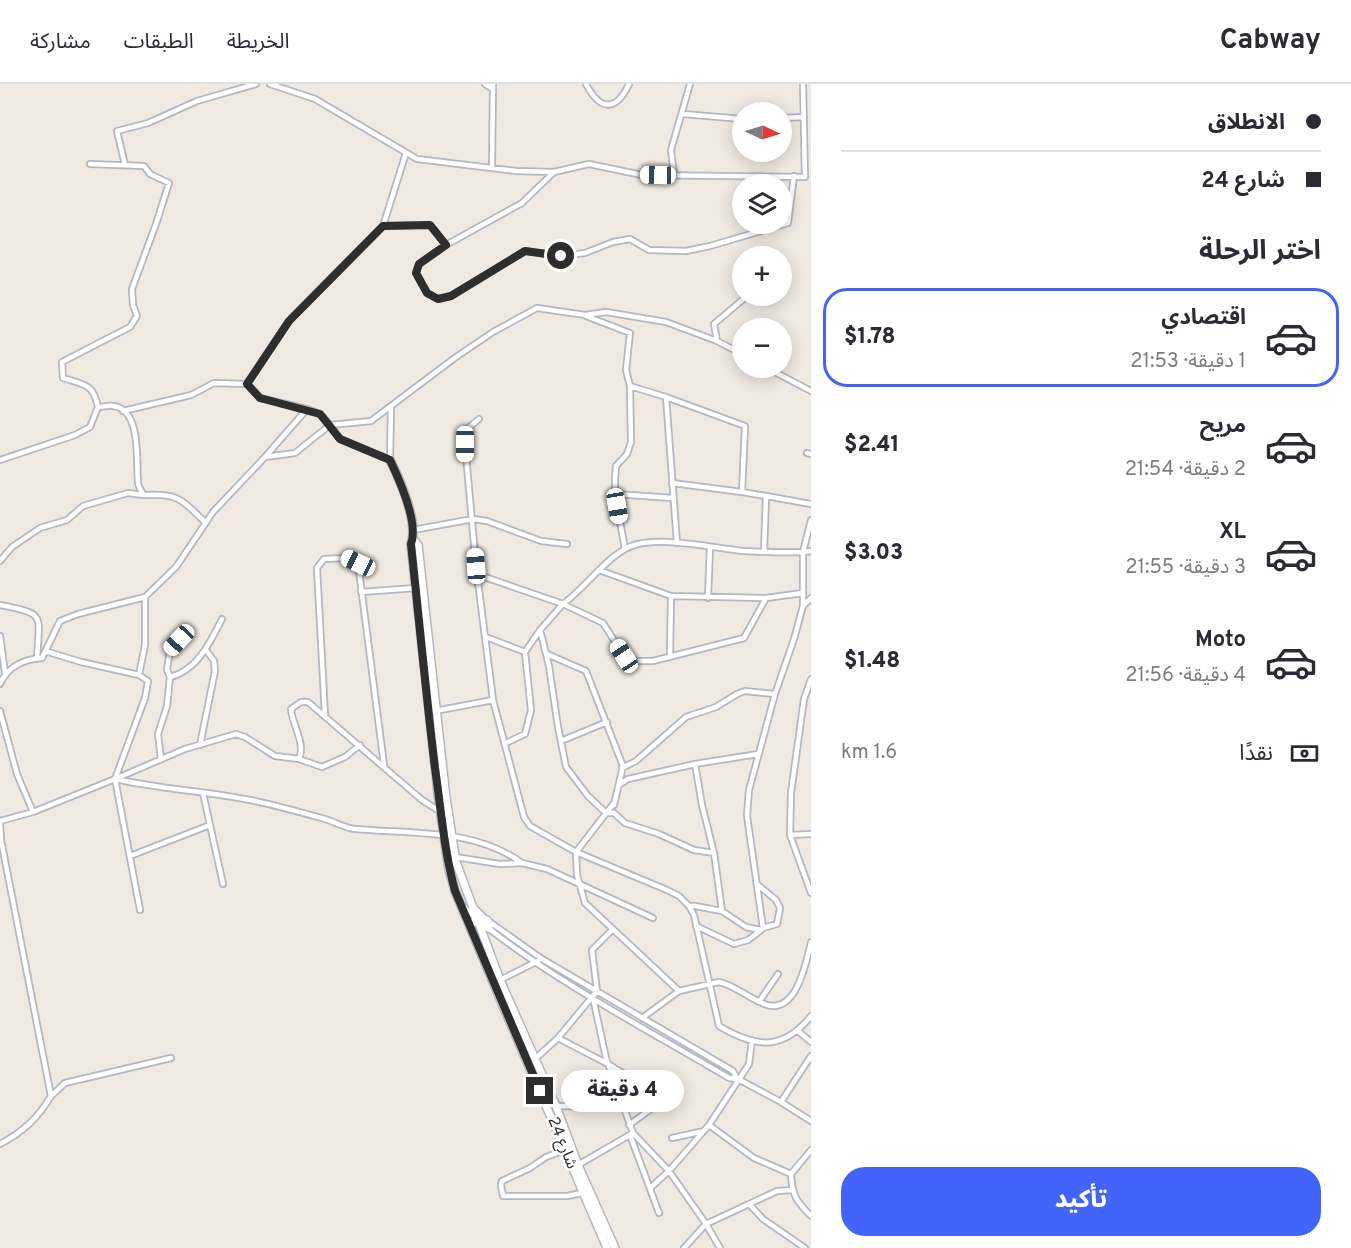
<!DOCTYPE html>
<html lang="ar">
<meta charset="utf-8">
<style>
:root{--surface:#fff;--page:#f7f7f7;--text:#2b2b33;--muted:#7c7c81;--line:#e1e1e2;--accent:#4264fb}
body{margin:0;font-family:Overpass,"Noto Sans Arabic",sans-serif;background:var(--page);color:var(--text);direction:rtl;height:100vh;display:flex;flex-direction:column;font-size:22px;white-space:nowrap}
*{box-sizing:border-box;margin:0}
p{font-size:20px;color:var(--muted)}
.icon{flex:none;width:33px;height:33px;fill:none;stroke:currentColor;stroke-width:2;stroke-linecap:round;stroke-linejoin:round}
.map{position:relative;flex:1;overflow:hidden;direction:ltr}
.side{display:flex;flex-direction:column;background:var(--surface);width:540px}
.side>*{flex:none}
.banner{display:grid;align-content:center;height:132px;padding:0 30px;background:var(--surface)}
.needle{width:39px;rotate:94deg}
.buttons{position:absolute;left:732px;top:18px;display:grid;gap:12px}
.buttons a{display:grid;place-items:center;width:60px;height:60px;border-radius:50%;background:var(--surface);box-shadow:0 3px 15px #0003;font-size:30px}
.end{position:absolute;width:27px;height:27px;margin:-14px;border:8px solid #2e2e2e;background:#fff;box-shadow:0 0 0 3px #fff}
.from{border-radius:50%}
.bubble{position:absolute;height:42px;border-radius:21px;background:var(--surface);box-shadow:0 3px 15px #0003;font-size:20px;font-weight:800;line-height:42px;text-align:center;direction:rtl}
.car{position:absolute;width:18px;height:36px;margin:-18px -9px;border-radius:8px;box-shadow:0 0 4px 2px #0007;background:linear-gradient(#fff 24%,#345 0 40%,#fff 0 76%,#345 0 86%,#fff 0)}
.banner b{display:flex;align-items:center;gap:21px;height:57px;font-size:22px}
.banner b+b{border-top:2px solid var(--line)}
.banner i{width:15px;height:15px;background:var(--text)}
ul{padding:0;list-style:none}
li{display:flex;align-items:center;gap:18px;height:99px;margin:0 12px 9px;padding:0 18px;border:3px solid transparent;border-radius:24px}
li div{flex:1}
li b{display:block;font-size:22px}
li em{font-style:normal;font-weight:800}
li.active{border-color:var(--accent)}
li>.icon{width:54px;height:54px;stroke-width:1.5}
h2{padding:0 30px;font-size:27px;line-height:72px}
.pay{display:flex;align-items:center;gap:15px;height:66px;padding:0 30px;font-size:22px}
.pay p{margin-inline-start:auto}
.action{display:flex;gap:12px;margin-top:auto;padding:12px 30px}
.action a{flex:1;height:69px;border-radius:24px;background:var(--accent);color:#fff;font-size:24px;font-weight:800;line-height:69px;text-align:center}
header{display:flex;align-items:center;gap:36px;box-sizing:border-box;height:84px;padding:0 30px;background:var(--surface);border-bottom:2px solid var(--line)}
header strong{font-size:28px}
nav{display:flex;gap:33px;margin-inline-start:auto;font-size:21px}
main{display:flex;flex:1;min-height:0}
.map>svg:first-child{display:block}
</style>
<header>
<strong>Cabway</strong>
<nav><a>الخريطة</a><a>الطبقات</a><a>مشاركة</a></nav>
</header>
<main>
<section class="side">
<div class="banner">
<b><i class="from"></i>الانطلاق</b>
<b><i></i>شارع 24</b>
</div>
<h2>اختر الرحلة</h2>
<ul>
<li class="active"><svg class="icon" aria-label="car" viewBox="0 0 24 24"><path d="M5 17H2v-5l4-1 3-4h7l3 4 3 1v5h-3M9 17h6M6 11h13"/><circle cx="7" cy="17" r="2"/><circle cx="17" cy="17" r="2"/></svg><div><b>اقتصادي</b><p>1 دقيقة · 21:53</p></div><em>$1.78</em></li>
<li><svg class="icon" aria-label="car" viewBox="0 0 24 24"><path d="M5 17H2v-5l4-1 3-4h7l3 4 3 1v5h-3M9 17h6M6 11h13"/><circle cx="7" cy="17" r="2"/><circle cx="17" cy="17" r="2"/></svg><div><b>مريح</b><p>2 دقيقة · 21:54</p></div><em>$2.41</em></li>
<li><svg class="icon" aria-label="car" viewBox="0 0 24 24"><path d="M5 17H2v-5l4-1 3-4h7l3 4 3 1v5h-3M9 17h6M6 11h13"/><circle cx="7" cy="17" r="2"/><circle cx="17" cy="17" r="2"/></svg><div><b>XL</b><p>3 دقيقة · 21:55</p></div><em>$3.03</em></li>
<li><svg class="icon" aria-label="car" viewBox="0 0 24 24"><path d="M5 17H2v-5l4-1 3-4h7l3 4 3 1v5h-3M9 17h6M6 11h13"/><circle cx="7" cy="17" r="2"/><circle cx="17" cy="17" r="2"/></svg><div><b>Moto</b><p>4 دقيقة · 21:56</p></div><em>$1.48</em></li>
</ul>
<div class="pay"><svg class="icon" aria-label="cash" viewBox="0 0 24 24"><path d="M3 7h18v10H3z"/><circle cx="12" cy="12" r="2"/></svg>نقدًا<p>1.6 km</p></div>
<div class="action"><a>تأكيد</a></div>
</section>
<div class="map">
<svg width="811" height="1164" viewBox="0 0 811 1164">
<rect width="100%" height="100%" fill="#efe9e1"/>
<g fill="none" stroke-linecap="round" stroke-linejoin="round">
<defs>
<path id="street" d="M270,0L315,15L417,75L516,87L554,88L589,80L642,91L805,93L803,0
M485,0L493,5
M586,0C600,27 616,28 629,0
M683,30L742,35
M782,34L804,33
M90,80L144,82L150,90L169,99L156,140L132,205L133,221L137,232L130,243L62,278L63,294C84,301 93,299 98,323
M125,81L117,47L148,39L197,17L256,0
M492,84L493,0
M554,88L522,119L446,161L419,180L416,189L427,209L438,215L451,212L525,167L561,172L585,169L613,158L630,155L649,166L686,167L710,162L788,139L794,92
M674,91L671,66L690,0
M383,142L430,141L446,161
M586,232L630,249L626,286L630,302L631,358L627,370L616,382L615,394V410L625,465
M717,257L742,270
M767,284L811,307
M247,300L289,237L383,142L406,69
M630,302L666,313
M307,325L320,330L330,341L371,337L456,273L493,248L537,224L585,231L606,228L666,238L717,257L714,240L747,212
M123,327L191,311L214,299L247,300L260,314L307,325L265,373
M479,335L467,345L465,360L476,482L493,616L524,733L530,742L576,768L577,791L585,819L679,907L642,934
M807,369L811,370
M0,376L75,351L90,343L98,323C103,323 108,321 113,322C142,325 136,378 138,398C138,403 141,407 144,411C179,409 181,415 206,439
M672,399L742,408L745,342L666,313L677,459
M742,408L766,412L764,468
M615,410L673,414
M766,412L811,420
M811,436L803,468L811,467
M413,446L473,435L487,437L541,457L567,460
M0,477L12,463L40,444L67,436L83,422L128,409L144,411
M599,486L671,512L766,514L803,509
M479,491L563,520C585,504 601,479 625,465C651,449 713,464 743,467C763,468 783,469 803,468V522L794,555L775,610L749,706L747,732L763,844L761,846L746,843L722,827L695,822H689L679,812L667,806L576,768L614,719
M361,508L416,504
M708,514L710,463
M0,521C47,530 39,530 37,575
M803,522L811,514
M0,552L5,589
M486,553L525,568
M45,567L81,578L139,591L148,597L145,614L115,695L140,826
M547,570L586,587L623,682L614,721
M670,572L671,512
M139,591L145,561V513
M170,593C197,587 211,557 222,535
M811,595L804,615L791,709L790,751L811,809
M0,600C7,583 24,575 42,574L60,537L78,530L145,513L176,483L213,428L265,373L295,369L330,341L340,355L390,376L391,322
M0,627L17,690L33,728
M435,627L493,616
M325,631L317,484L324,475L346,474L358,479L384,681
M561,657L607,638
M506,659L525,650L531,626L525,568L540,546
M200,661L215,587L214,577L206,566
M161,675L158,650L167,622L170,593L167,586L170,566L188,546
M299,675L322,683L345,673L360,661
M695,680L702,721L714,769L722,827
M622,684L636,677L686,633L716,623L737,610L745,607L775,610
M115,695C160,705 205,707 250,716C275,721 300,728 325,735C335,738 345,744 355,745C411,750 474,744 522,779
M620,700L628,695L695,680L758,670
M0,737L33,728L115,695L185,665L236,650L245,653L275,672L299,675C306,659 292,641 291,625L301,618H308L422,716L441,728H448
M0,738L1,756L51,1012C38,1034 23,1048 0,1060
M210,741L223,800
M790,751L811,750
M714,769L694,766L659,750L625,739L614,729H606L588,712L566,683L558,643L549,582L540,546L563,520L603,539L624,572L636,577H653L744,554L766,514
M130,772L210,741L203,709
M455,773L500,780L522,779L547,785L653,834
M758,801L776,816L780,824L777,840L763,844
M463,822L477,835
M689,822L694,831L719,942C756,964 783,967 811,932
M475,824L487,836L542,875L733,987L737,995L729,994C648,946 563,902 488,844
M696,842L734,860L748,856L761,846
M500,896L538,877
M679,907L719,898C734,901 747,913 762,919C796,935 806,879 811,858
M759,918L778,890
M798,947L811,958
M558,954L608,980L637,998L652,1018L651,1025L629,1041
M535,975L558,954L597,907L592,866L613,845
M738,995L781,1018L811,1037
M51,1012L65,999L171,974
M781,1018L811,972
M556,1022L623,1023
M709,1041L754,1074L791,1090
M633,1049L669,1087L706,1140L720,1164
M630,1051L659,1129
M672,1054L704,1047
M565,1066L546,1073L530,1084L502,1097L501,1101L503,1112H567L582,1109
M811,1066L791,1090C792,1111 796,1117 811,1132
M578,1081L633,1049L606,974L593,914
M650,1104L669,1087L709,1041L749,980L752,956
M750,1121L763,1135L805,1164
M684,1164L706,1140L777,1107L792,1106"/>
<path id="secondary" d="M390,376C400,396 419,439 411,460L439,718L449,786L455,807L504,924L607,1164
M413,455L418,461L446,714L456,778L500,896L556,1022L578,1081L615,1164
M474,838L476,835L487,836
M481,845L485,842L489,844"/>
</defs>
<!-- street casing -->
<use href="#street" stroke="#b4b7c1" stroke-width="8"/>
<!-- secondary casing -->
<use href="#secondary" stroke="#b4b7c1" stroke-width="10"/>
<!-- street -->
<use href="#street" stroke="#fff" stroke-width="4.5"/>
<!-- secondary -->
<use href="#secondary" stroke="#fff" stroke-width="7"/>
</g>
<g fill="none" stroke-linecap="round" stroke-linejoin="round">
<!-- route -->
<path stroke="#2e2e2e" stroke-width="8" d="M540,1007L455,807C444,767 441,725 435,684C426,610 419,535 411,460C419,439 400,397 390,376L340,355L320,330L260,314L247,300L289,237L383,142L430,141L446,161L419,180L416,189L427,209L438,215L451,212L525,167L561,172"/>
</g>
<g text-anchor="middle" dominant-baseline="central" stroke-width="5" stroke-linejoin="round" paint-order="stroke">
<!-- street labels -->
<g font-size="16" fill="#2e2e2e" stroke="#fff">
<text transform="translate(562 1059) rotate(68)">شارع 24</text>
</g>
</g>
</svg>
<div class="buttons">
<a><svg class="needle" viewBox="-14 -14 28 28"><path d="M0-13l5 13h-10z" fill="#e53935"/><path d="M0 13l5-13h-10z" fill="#7c7c81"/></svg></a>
<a><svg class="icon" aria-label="layers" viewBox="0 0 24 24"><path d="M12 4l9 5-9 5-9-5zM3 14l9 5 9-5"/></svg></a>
<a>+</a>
<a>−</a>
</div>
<i class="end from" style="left:561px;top:172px"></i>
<i class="end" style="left:540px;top:1007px"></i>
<div class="bubble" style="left:561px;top:986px;width:123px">4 دقيقة</div>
<i class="car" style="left:658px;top:91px;rotate:271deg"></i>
<i class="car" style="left:465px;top:360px;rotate:180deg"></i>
<i class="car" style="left:617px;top:422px;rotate:170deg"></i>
<i class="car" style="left:358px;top:479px;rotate:295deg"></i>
<i class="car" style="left:476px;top:482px;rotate:356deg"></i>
<i class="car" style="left:179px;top:556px;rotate:223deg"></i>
<i class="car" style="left:624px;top:572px;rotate:327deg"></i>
</div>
</main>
